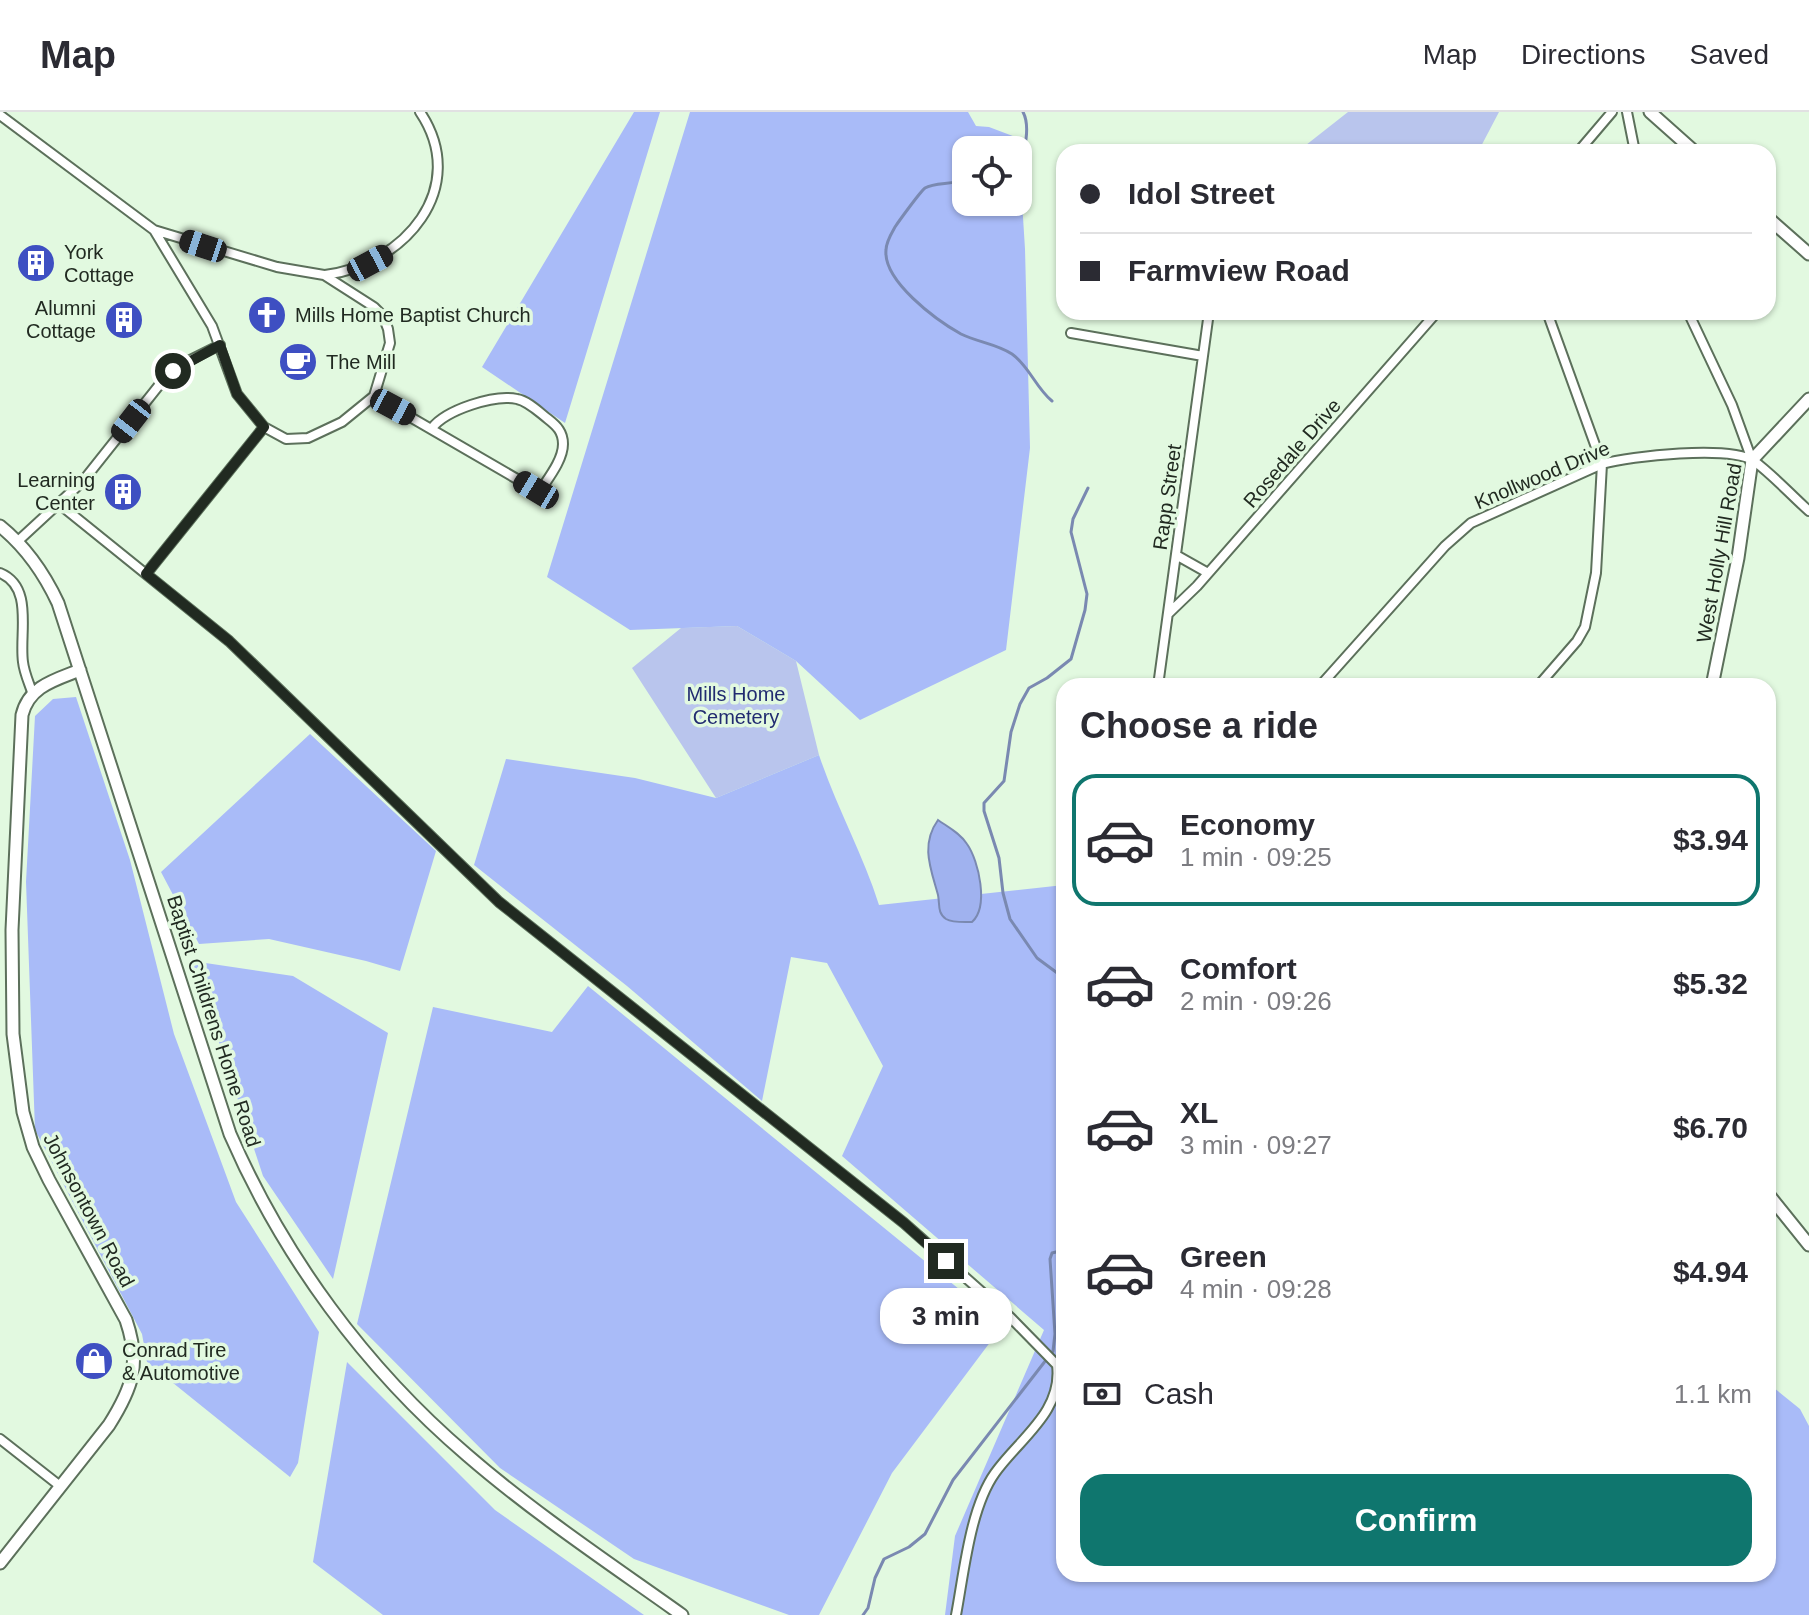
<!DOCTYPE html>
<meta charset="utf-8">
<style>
:root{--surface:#fff;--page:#f2f2f3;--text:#2b2b33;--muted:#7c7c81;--line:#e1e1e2;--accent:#0f766e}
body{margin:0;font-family:Helvetica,sans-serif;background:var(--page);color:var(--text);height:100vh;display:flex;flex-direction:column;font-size:30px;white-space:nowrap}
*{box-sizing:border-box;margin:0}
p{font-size:26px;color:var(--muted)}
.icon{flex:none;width:44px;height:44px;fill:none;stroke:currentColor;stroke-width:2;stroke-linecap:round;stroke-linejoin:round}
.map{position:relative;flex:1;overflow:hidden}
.sheet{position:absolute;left:1056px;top:566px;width:720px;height:904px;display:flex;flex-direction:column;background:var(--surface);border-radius:24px;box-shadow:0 2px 6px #0004}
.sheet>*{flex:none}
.top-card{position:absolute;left:1056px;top:32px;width:720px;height:176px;border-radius:24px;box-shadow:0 2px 6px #0004;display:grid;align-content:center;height:176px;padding:0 24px;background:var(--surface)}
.fabs{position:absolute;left:952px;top:24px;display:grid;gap:16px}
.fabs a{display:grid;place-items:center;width:80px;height:80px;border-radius:16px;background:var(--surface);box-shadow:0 2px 6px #0004;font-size:40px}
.end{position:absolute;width:36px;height:36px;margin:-18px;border:10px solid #212a21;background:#fff;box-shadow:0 0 0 4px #fff}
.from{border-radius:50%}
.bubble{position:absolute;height:56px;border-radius:24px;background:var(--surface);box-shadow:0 2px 6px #0004;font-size:26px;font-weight:700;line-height:56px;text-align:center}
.car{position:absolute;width:24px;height:48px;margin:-24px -12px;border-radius:10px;box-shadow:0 0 6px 2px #0007;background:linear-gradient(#222 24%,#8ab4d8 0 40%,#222 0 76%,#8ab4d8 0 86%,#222 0)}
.top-card b{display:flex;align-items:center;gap:28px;height:76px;font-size:30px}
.top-card b+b{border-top:2px solid var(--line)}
.top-card i{width:20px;height:20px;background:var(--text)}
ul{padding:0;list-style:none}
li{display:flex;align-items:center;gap:24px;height:132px;margin:0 16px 12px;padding:0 8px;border:4px solid transparent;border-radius:24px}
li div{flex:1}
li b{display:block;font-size:30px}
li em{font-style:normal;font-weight:700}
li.selected{border-color:var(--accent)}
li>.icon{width:72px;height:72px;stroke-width:1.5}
h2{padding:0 24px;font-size:36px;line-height:96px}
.pay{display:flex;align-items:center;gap:20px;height:88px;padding:0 24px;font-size:30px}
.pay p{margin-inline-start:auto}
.primary-button{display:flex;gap:16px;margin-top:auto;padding:16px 24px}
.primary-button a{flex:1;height:92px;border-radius:24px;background:var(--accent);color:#fff;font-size:32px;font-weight:700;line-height:92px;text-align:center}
header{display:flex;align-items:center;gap:48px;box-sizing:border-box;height:112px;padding:0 40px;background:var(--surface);border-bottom:2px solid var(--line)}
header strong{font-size:38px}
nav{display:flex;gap:44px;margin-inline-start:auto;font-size:28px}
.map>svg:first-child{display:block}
</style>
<header>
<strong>Map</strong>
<nav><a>Map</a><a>Directions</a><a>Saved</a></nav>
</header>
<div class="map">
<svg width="1809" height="1503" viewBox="0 0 1809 1503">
<rect width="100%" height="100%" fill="#e2f9e0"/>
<!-- green -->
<path fill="#b9c5ed" d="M1348,0H1499L1478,40H1329L1306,33Z
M737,514L796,549L819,643L716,686L632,556L681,516Z"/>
<!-- forest -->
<path fill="#a9bbf8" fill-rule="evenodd" d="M634,0H660L565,311L482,255Z
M690,0H968L976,14L989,15L1018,26L1025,137L1030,336L1006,538L860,608L796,549L737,514L630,518L547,465ZM966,38H1018V90H966Z
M76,585L130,748L174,922L236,1090L319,1220L298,1351L290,1365L147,1250L142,1222L35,1018L26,770L35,604L53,587Z
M310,622L436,739L400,859L366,849L269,827L199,832L161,760Z
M819,643C836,694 863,742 879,793L1064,773V1462H1768V1271L1800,1297L1809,1314V1503H945L955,1424L1044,1218L842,1044L883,954L827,851L791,845L762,989L627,874L474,753L506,647L635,666L716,686Z
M192,849L293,864L388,921L333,1167L263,1064Z
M588,874L1003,1213L892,1361L819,1503H789L634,1447L500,1356L357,1212L433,895L552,920Z
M347,1250L495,1398L644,1503H383L313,1450Z"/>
<!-- water -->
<path fill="#a0b2ef" stroke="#7a89b1" stroke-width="2" d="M938,708C948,715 960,721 967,732C979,749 989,795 972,810C965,810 953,811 946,807C937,801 940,792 938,783C931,757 920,733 938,708Z"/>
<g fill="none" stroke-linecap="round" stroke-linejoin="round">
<!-- stream -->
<path stroke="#7a89b1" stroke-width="3" d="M1018,52C1026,39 1030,13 1023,0
M966,67C953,73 935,70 925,76C920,80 899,109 895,115C891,122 886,130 886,138C883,169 936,208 961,222C977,230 997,232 1012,242C1029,254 1036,276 1052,289
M1064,866L1037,846L1010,807L1003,781L999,746L984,699V691L1004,669L1011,620L1020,592L1029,576L1047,566L1071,547L1085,498L1087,482L1071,420L1073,407L1088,376
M863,1503L868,1496L875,1466L884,1447L909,1435L925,1422L953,1368L1053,1239L1055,1222L1050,1147L1052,1141L1064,1138"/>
<defs>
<path id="street" d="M1627,0L1635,40
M0,3L154,118L277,155L324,163L374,195L383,204L388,217L390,231L374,284L342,310L308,326L286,327L264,315L237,282L212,214L154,118
M1578,40L1612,0
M325,163C404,153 471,76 420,0
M1688,200L1732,293L1752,348
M1071,221L1203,244
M374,284L536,378L542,376C550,364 563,347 563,332C563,320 557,314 548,307C539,300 528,289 517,287C494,282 446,298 432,316
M58,391L229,529L499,790L904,1111L1010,1205L1057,1253C1063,1300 1019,1327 995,1361C970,1396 964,1461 956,1503
M18,429L83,369L164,267L182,252L220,233
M1176,443L1208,461
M0,461C34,475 19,521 23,550C24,560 29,571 32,580
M146,462L264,315
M1169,501L1197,474L1437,200
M1158,574L1209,200
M1320,574L1445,434L1471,411L1602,352C1631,344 1729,333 1754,349C1773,363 1791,383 1809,399
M1538,574L1577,529L1585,515L1596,461L1602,352L1547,200
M0,1327L60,1374"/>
<path id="secondary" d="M1650,0L1695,40
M1768,106L1809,142
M0,414C26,435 44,461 58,491L230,1022C283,1144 365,1256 467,1343C534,1401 609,1451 682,1503
M1712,574L1738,446L1752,348L1809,287
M1768,1082L1809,1133
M0,1451L109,1313C133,1275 141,1252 126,1208L49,1068L33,1035L23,1000L13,922L12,818L22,603C29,574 55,568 80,558"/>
</defs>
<!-- street casing -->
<use href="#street" stroke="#5c705b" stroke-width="12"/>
<!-- secondary casing -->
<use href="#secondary" stroke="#5c705b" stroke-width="15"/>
<!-- street -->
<use href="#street" stroke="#fff" stroke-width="8"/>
<!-- secondary -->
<use href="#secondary" stroke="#fff" stroke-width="11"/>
</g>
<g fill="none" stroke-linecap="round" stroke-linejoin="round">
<!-- route -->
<path stroke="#212a21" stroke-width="10" d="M173,259L220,233L237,282L264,315L146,462L229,529L499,790L904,1111L946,1149"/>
</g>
<!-- icons -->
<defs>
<symbol id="building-disc" viewBox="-11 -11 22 22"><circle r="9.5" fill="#3e4fc2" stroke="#e2f9e0"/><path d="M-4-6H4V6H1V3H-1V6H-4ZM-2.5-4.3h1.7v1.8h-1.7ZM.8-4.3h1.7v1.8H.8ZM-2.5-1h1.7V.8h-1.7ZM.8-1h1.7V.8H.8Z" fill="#fff"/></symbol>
<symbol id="church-disc" viewBox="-11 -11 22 22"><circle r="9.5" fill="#3e4fc2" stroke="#e2f9e0"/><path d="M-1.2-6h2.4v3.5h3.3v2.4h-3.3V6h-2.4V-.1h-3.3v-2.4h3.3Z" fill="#fff"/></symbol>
<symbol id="cafe-disc" viewBox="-11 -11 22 22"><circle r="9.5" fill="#3e4fc2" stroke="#e2f9e0"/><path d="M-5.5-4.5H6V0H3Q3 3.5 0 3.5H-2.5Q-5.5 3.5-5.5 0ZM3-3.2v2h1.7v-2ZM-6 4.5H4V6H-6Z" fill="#fff"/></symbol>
<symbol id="shop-disc" viewBox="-11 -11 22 22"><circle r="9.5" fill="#3e4fc2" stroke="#e2f9e0"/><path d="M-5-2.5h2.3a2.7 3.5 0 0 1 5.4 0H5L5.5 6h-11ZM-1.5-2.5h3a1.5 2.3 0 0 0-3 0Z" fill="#fff"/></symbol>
</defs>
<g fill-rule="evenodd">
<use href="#building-disc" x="14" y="129" width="44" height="44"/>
<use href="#church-disc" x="245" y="181" width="44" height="44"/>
<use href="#building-disc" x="102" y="186" width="44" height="44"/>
<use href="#cafe-disc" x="276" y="228" width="44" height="44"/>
<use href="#building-disc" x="101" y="358" width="44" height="44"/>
<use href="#shop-disc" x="72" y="1227" width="44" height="44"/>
</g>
<g text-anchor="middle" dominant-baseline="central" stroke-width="7" stroke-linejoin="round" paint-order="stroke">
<!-- poi labels -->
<g font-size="20" fill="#212a21" stroke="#e2f9e0" text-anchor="start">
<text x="64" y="140">York<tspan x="64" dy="23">Cottage</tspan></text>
<text x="96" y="196" text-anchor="end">Alumni<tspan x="96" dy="23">Cottage</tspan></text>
<text x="295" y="203">Mills Home Baptist Church</text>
<text x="326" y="250">The Mill</text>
<text x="95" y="368" text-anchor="end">Learning<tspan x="95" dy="23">Center</tspan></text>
<text x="122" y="1238">Conrad Tire<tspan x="122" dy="23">&amp; Automotive</tspan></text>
</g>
<!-- street labels -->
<g font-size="20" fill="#212a21" stroke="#e2f9e0">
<text transform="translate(1292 341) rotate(-49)">Rosedale Drive</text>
<text transform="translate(1542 363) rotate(-23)">Knollwood Drive</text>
<text transform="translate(1167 385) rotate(-82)">Rapp Street</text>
<text transform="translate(1719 441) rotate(-80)">West Holly Hill Road</text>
<text transform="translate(214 909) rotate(72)">Baptist Childrens Home Road</text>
<text transform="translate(89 1098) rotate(62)">Johnsontown Road</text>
</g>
<!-- park labels -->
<g font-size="20" fill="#212b70" stroke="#e2f9e0">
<text x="736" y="582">Mills Home<tspan x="736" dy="23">Cemetery</tspan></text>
</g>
</g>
</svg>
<div class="fabs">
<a><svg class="icon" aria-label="locate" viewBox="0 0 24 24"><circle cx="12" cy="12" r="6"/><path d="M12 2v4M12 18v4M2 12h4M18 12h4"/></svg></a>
</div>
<i class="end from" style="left:173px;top:259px"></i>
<i class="end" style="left:946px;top:1149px"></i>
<div class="bubble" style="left:880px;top:1176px;width:132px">3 min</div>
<i class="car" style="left:203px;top:134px;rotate:288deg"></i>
<i class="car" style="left:370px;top:151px;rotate:62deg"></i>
<i class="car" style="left:393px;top:295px;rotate:118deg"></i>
<i class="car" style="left:131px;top:309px;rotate:218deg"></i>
<i class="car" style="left:536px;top:378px;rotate:301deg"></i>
<div class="top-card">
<b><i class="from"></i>Idol Street</b>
<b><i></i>Farmview Road</b>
</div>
<section class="sheet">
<h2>Choose a ride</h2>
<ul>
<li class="selected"><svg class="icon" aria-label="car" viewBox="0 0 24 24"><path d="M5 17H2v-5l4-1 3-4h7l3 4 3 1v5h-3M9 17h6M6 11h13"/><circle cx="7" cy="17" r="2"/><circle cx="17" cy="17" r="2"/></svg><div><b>Economy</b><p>1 min · 09:25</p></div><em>$3.94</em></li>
<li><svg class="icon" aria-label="car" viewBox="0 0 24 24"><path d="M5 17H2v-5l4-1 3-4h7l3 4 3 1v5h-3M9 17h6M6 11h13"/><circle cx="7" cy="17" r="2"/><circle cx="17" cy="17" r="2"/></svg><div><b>Comfort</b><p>2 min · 09:26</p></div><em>$5.32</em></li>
<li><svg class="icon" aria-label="car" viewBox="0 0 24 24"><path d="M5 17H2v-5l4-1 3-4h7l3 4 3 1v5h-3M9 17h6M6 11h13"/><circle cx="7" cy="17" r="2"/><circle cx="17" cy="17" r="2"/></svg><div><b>XL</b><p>3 min · 09:27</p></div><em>$6.70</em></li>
<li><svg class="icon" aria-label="car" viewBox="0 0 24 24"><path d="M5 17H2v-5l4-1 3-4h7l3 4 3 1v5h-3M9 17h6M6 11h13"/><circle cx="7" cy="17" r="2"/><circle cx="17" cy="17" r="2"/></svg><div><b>Green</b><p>4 min · 09:28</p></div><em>$4.94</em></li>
</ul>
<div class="pay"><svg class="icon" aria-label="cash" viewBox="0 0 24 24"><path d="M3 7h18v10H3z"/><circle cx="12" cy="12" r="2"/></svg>Cash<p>1.1 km</p></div>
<div class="primary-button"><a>Confirm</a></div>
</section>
</div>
